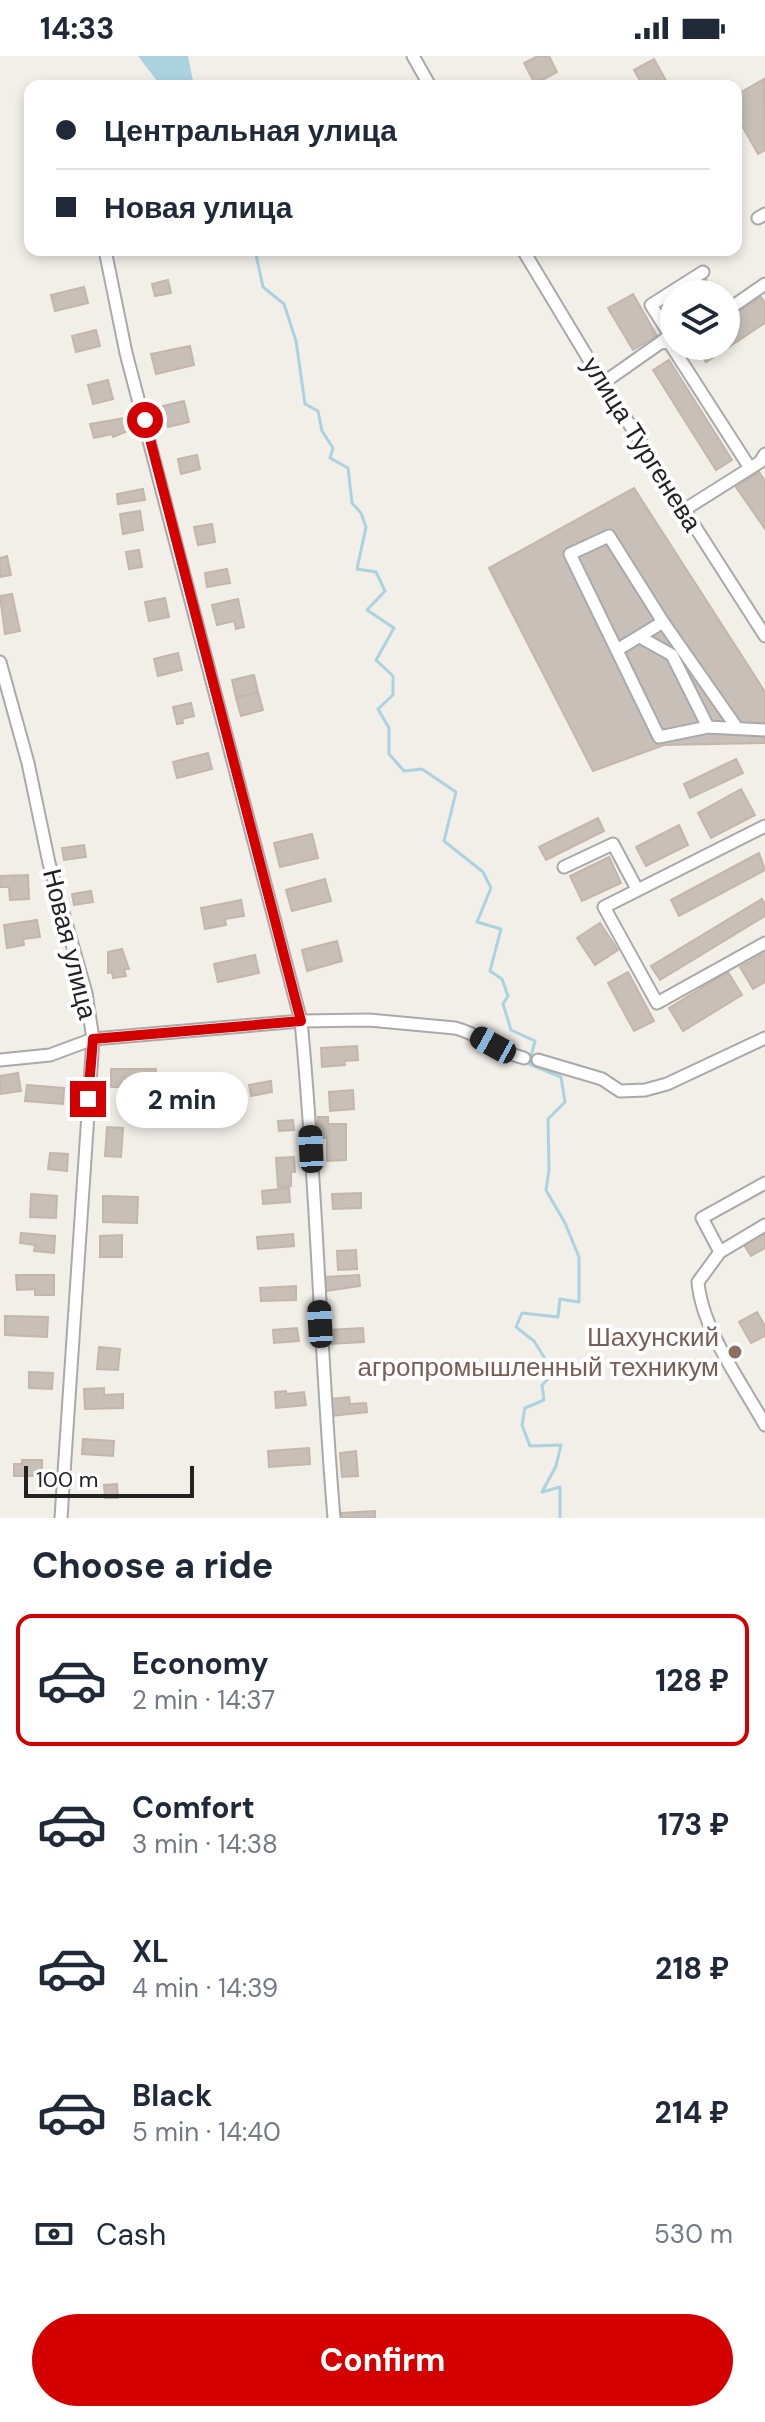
<!DOCTYPE html>
<meta charset="utf-8">
<style>
:root{--surface:#fff;--page:#f2f2f3;--text:#1f2937;--muted:#747a83;--line:#e0e1e3;--accent:#d40000}
body{margin:0;font-family:"DM Sans",sans-serif;background:var(--page);color:var(--text);height:100vh;display:flex;flex-direction:column;font-size:30px;white-space:nowrap}
*{box-sizing:border-box;margin:0}
p{font-size:26px;color:var(--muted)}
.icon{flex:none;width:44px;height:44px;fill:none;stroke:currentColor;stroke-width:2;stroke-linecap:round;stroke-linejoin:round}
.map{position:relative;height:1462px;overflow:hidden}
.sheet{display:flex;flex-direction:column;background:var(--surface);flex:1}
.sheet>*{flex:none}
.guide{position:absolute;left:24px;top:24px;width:718px;height:176px;border-radius:16px;box-shadow:0 4px 12px #0003;display:grid;align-content:center;height:176px;padding:0 32px;background:var(--surface)}
.fabs{position:absolute;left:660px;top:224px;display:grid;gap:16px}
.fabs a{display:grid;place-items:center;width:80px;height:80px;border-radius:50%;background:var(--surface);box-shadow:0 4px 12px #0003;font-size:40px}
.scale{position:absolute;left:24px;bottom:20px;width:170px;box-sizing:border-box;padding-left:8px;border:4px solid #222;border-top:0;font-size:22px;line-height:28px;white-space:nowrap;color:#222;-webkit-text-stroke:6px #fff;paint-order:stroke}
.end{position:absolute;width:36px;height:36px;margin:-18px;border:10px solid #d40000;background:#fff;box-shadow:0 0 0 4px #fff}
.from{border-radius:50%}
.bubble{position:absolute;height:56px;border-radius:28px;background:var(--surface);box-shadow:0 4px 12px #0003;font-size:26px;font-weight:700;line-height:56px;text-align:center}
.car{position:absolute;width:24px;height:48px;margin:-24px -12px;border-radius:10px;box-shadow:0 0 6px 2px #0007;background:linear-gradient(#222 24%,#8ab4d8 0 40%,#222 0 76%,#8ab4d8 0 86%,#222 0)}
.guide b{display:flex;align-items:center;gap:28px;height:76px;font-size:30px}
.guide b+b{border-top:2px solid var(--line)}
.guide i{width:20px;height:20px;background:var(--text)}
ul{padding:0;list-style:none}
li{display:flex;align-items:center;gap:24px;height:132px;margin:0 16px 12px;padding:0 16px;border:4px solid transparent;border-radius:16px}
li div{flex:1}
li b{display:block;font-size:30px}
li em{font-style:normal;font-weight:700}
li.current{border-color:var(--accent)}
li>.icon{width:72px;height:72px;stroke-width:1.5}
h2{padding:0 32px;font-size:36px;line-height:96px}
.pay{display:flex;align-items:center;gap:20px;height:88px;padding:0 32px;font-size:30px}
.pay p{margin-inline-start:auto}
.button{display:flex;gap:16px;margin-top:auto;padding:16px 32px}
.button a{flex:1;height:92px;border-radius:48px;background:var(--accent);color:#fff;font-size:32px;font-weight:700;line-height:92px;text-align:center}
.status{display:flex;justify-content:space-between;align-items:center;height:56px;padding:0 40px;background:var(--surface);direction:ltr}
.status svg{height:22px;fill:currentColor}
.map>svg:first-child{display:block}
</style>
<div class="status"><b>14:33</b><svg viewBox="0 0 49 12"><path d="M0 12V9h3v3zM5 12V6h3v6zM10 12V3h3v9zM15 12V0h3v12zM26 1h20v11H26zM47 4h2v5h-2z"/></svg></div>
<div class="map">
<svg width="765" height="1462" viewBox="0 0 765 1462">
<rect width="100%" height="100%" fill="#f2efe9"/>
<!-- water -->
<path fill="#aad3df" d="M138,0H188L194,30H161Z"/>
<g fill="none" stroke-linecap="round" stroke-linejoin="round">
<!-- stream -->
<path stroke="#aad3df" stroke-width="3" d="M255,194L263,231L284,248L296,285L305,348L318,355L322,375L333,392L330,402L348,412L352,447L361,457L366,471L357,513L376,516L385,535L367,554L394,572L376,604L393,620V639L378,653L389,672V698L404,715L422,713L456,736L444,785L483,816L491,832L477,866L501,873L490,915L502,923L508,940L503,948L511,974L535,985L529,1008L561,1021L565,1046L548,1063L549,1114L546,1134L565,1167L579,1201V1246L560,1243L558,1261L522,1257L516,1271L534,1285L554,1317L542,1329L544,1344L525,1352L522,1369L530,1390L561,1389L556,1410L542,1436L560,1431V1462"/>
</g>
<!-- building -->
<path fill="#c7bfb8" stroke="#c4b6ab" stroke-width="2" d="M538,0H549L557,16L535,28L524,7Z
M654,3L669,30H643L634,14Z
M764,23L765,94L758,98L736,59V39Z
M703,218L715,238H674V261L663,243Z
M168,224L171,237L155,240L152,228Z
M84,231L88,247L55,255L51,239Z
M633,238L657,280L633,294L608,252Z
M761,241L765,247V267L706,306L695,290H726V264Z
M96,274L100,290L76,296L72,280Z
M190,290L194,309L156,318L151,298Z
M669,304L732,404L716,414L653,314Z
M108,324L113,343L93,348L88,329Z
M184,345L189,366L168,371L163,350Z
M125,362L128,375L113,381L112,378L94,382L90,368Z
M197,399L200,413L181,418L178,403Z
M759,416L765,425V473L736,431Z
M634,432L765,636V687L664,689L593,715L489,512Z
M143,433L145,444L118,448L117,438Z
M140,455L143,474L123,478L120,458Z
M212,468L215,486L198,489L194,471Z
M139,494L142,511L129,513L126,496Z
M7,500L11,519L0,521V502Z
M227,513L230,527L207,531L205,517Z
M12,538L20,575L5,578L0,540Z
M165,542L169,561L149,565L145,546Z
M238,543L244,571L236,573L234,565L217,569L212,549Z
M178,597L182,614L158,620L154,603Z
M254,619L258,636L236,642L232,624Z
M258,636L263,654L241,660L236,642Z
M191,647L194,660L182,663L183,667L177,668L173,651Z
M208,697L212,713L177,722L173,706Z
M736,703L743,717L690,742L684,728Z
M741,733L755,759L711,782L698,757Z
M598,762L604,775L546,804L539,791Z
M679,769L688,789L646,810L636,791Z
M312,778L318,802L280,811L274,787Z
M84,789L86,801L64,804L62,792Z
M759,797L765,814L679,860L671,844Z
M609,801L621,827L582,845L570,820Z
M28,819L29,843L10,844L9,831H0V820Z
M325,823L331,845L292,855L286,834Z
M91,835L93,846L74,849L72,838Z
M762,843L765,849V860L660,924L651,910Z
M241,844L244,860L225,863L226,869L205,873L201,852Z
M37,864L40,881L23,883L24,889L7,892L4,869Z
M600,867L618,894L595,909L577,882Z
M337,885L342,905L307,915L302,894Z
M122,893L129,913H124L126,920L113,922L112,916L108,917V896Z
M765,897V926L753,933L740,911Z
M255,899L259,917L218,926L214,908Z
M628,916L654,965L634,975L608,927Z
M728,916L742,939L683,975L669,952Z
M357,990L358,1004L344,1005L345,1009L322,1011L321,992Z
M111,1013H156V1036H125V1031H111Z
M18,1017L21,1035L0,1038V1020Z
M271,1025L272,1036L251,1040L249,1029Z
M27,1029L64,1032L63,1048L25,1045Z
M353,1034L354,1053L330,1055L329,1036Z
M318,1061H328V1068H346V1104L327,1105V1082H318Z
M293,1064L294,1074L279,1075L278,1065Z
M107,1071L123,1072L121,1101L105,1100Z
M50,1097L68,1098L67,1115L48,1113Z
M294,1101L295,1116H291V1130L278,1131L276,1102Z
M289,1132L290,1146L263,1148L262,1135Z
M361,1137V1152L333,1153L332,1138Z
M31,1138L57,1140L56,1162L30,1161Z
M103,1140L138,1141L137,1167L103,1166Z
M765,1174V1192L751,1200L743,1187Z
M21,1177L55,1180L54,1197L34,1195L35,1189L20,1187Z
M293,1178L294,1190L258,1193L257,1181Z
M122,1179V1201H100V1180Z
M356,1194L357,1213L338,1214L337,1195Z
M16,1219H54V1239H35V1233L17,1234Z
M359,1219L360,1230L326,1235L325,1221Z
M296,1230V1244L261,1245L260,1232Z
M757,1256L765,1270V1280L751,1287L739,1266Z
M5,1260L48,1261L47,1281L5,1279Z
M297,1272L299,1285L274,1287L273,1274Z
M363,1272L364,1286L328,1288L327,1274Z
M99,1291L120,1293L118,1314L97,1313Z
M29,1316L53,1317L52,1333L29,1332Z
M104,1332V1339L123,1338V1352L85,1353L84,1333Z
M286,1335V1338L304,1336L306,1349L276,1352L275,1336Z
M349,1341L350,1348L366,1347L367,1356L332,1360L331,1343Z
M83,1383L114,1385L113,1400L82,1398Z
M309,1392L310,1408L269,1411L268,1395Z
M356,1395L358,1420L342,1421L340,1397Z
M22,1404H42V1420H14V1408H22Z
M117,1428L118,1442H105L104,1429Z
M375,1455V1462H341V1457Z"/>
<g fill="none" stroke-linecap="round" stroke-linejoin="round">
<defs>
<path id="minor" d="M413,0L430,30
M758,162L765,158
M105,194L126,297L301,965C317,1130 320,1297 334,1462
M523,194L603,327L765,580
M726,255L765,228
M661,286L670,279L651,249L703,216
M603,327L660,287L669,286L750,412
M684,454L760,406L765,398
M640,581L672,599L708,671
M617,594L663,566
M0,606L28,707L49,807L86,937L93,983L61,1462
M737,672L663,566L609,480L570,498L659,681L708,671L765,674
M765,770L604,851L657,947L765,887
M564,811L613,788L637,833
M0,1004L50,999L93,983L301,965L369,964L455,972C480,978 499,996 524,1002
M538,1004L602,1023L620,1035L645,1034L667,1028L765,982
M765,1169L720,1196L698,1226C702,1274 742,1327 765,1369
M720,1196L702,1162L765,1127"/>
</defs>
<!-- minor casing -->
<use href="#minor" stroke="#a9a9a9" stroke-width="15"/>
<!-- minor -->
<use href="#minor" stroke="#fff" stroke-width="11"/>
</g>
<g fill="none" stroke-linecap="round" stroke-linejoin="round">
<!-- route -->
<path stroke="#d40000" stroke-width="10" d="M88,1043L93,983L301,965L145,364"/>
</g>
<!-- markers -->
<circle fill="#8d6e63" stroke="#fff" stroke-width="3" cx="735" cy="1296" r="8"/>
<g text-anchor="middle" dominant-baseline="central" stroke-width="8" stroke-linejoin="round" paint-order="stroke">
<!-- street labels -->
<g font-size="26" fill="#222" stroke="#fff">
<text transform="translate(642 388) rotate(58)">улица Тургенева</text>
<text transform="translate(70 888) rotate(76)">Новая улица</text>
</g>
<!-- education labels -->
<g font-size="26" fill="#785e54" stroke="#fff" text-anchor="end">
<text x="719" y="1281">Шахунский<tspan x="719" dy="30">агропромышленный техникум</tspan></text>
</g>
</g>
</svg>
<div class="fabs">
<a><svg class="icon" aria-label="layers" viewBox="0 0 24 24"><path d="M12 4l9 5-9 5-9-5zM3 14l9 5 9-5"/></svg></a>
</div>
<div class="scale">100 m</div>
<i class="end from" style="left:145px;top:364px"></i>
<i class="end" style="left:88px;top:1043px"></i>
<div class="bubble" style="left:116px;top:1016px;width:132px">2 min</div>
<i class="car" style="left:493px;top:989px;rotate:299deg"></i>
<i class="car" style="left:311px;top:1093px;rotate:357deg"></i>
<i class="car" style="left:320px;top:1268px;rotate:357deg"></i>
<div class="guide">
<b><i class="from"></i>Центральная улица</b>
<b><i></i>Новая улица</b>
</div>
</div>
<section class="sheet">
<h2>Choose a ride</h2>
<ul>
<li class="current"><svg class="icon" aria-label="car" viewBox="0 0 24 24"><path d="M5 17H2v-5l4-1 3-4h7l3 4 3 1v5h-3M9 17h6M6 11h13"/><circle cx="7" cy="17" r="2"/><circle cx="17" cy="17" r="2"/></svg><div><b>Economy</b><p>2 min · 14:37</p></div><em>128 ₽</em></li>
<li><svg class="icon" aria-label="car" viewBox="0 0 24 24"><path d="M5 17H2v-5l4-1 3-4h7l3 4 3 1v5h-3M9 17h6M6 11h13"/><circle cx="7" cy="17" r="2"/><circle cx="17" cy="17" r="2"/></svg><div><b>Comfort</b><p>3 min · 14:38</p></div><em>173 ₽</em></li>
<li><svg class="icon" aria-label="car" viewBox="0 0 24 24"><path d="M5 17H2v-5l4-1 3-4h7l3 4 3 1v5h-3M9 17h6M6 11h13"/><circle cx="7" cy="17" r="2"/><circle cx="17" cy="17" r="2"/></svg><div><b>XL</b><p>4 min · 14:39</p></div><em>218 ₽</em></li>
<li><svg class="icon" aria-label="car" viewBox="0 0 24 24"><path d="M5 17H2v-5l4-1 3-4h7l3 4 3 1v5h-3M9 17h6M6 11h13"/><circle cx="7" cy="17" r="2"/><circle cx="17" cy="17" r="2"/></svg><div><b>Black</b><p>5 min · 14:40</p></div><em>214 ₽</em></li>
</ul>
<div class="pay"><svg class="icon" aria-label="cash" viewBox="0 0 24 24"><path d="M3 7h18v10H3z"/><circle cx="12" cy="12" r="2"/></svg>Cash<p>530 m</p></div>
<div class="button"><a>Confirm</a></div>
</section>
